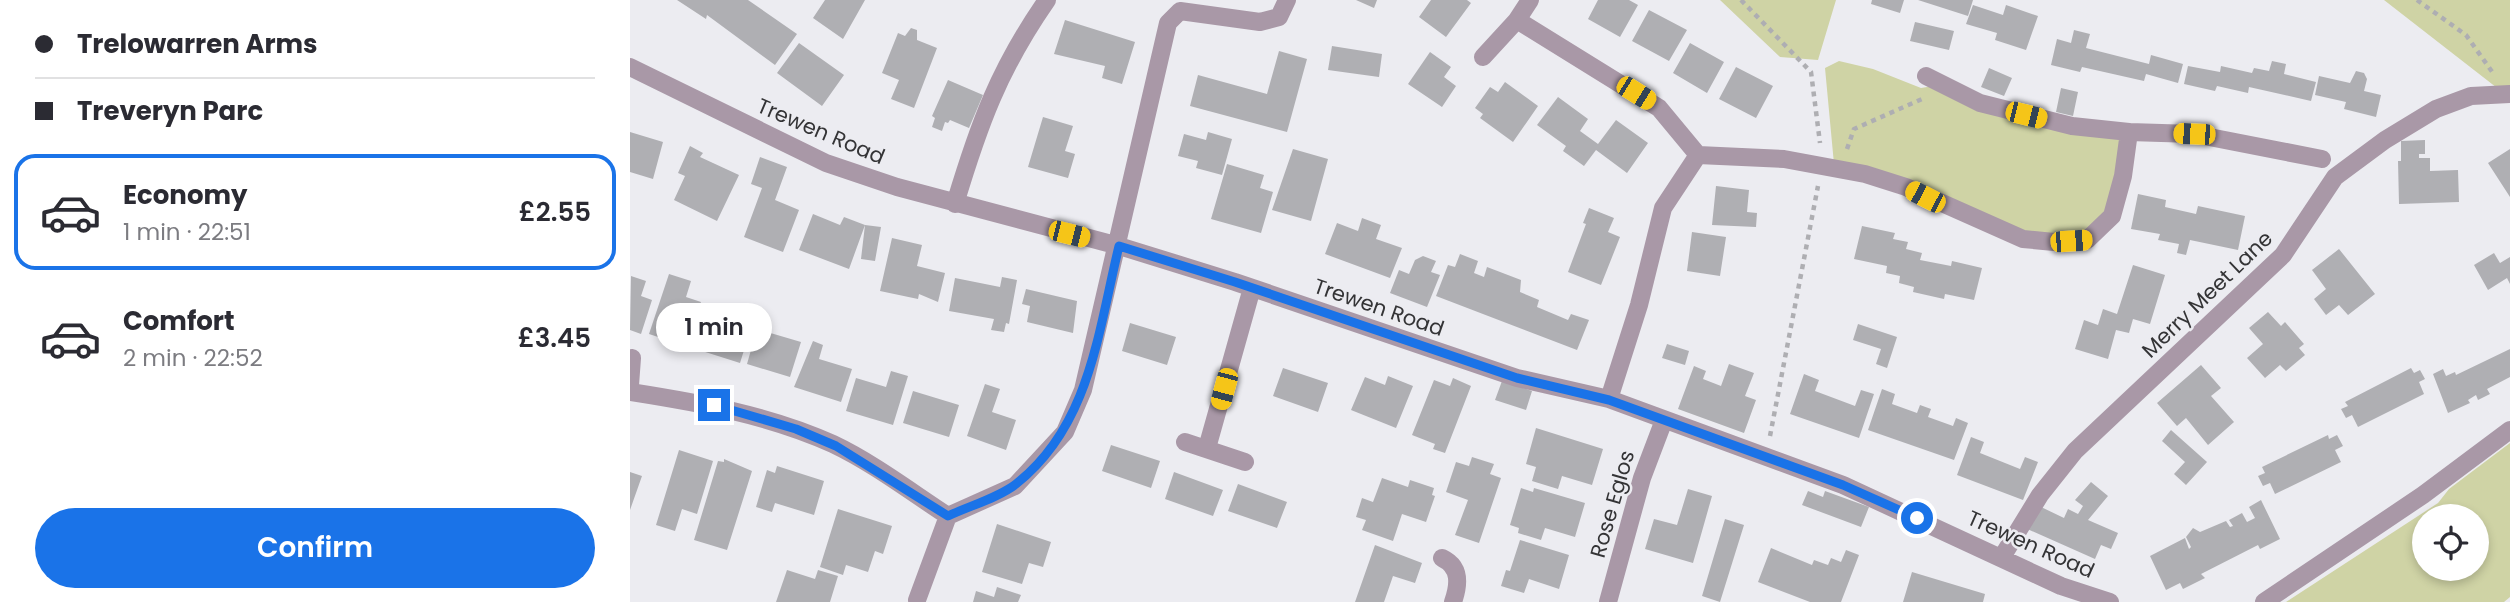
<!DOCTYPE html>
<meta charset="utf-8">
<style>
:root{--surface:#fff;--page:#f7f7f7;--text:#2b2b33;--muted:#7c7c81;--line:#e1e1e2;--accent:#1a73e8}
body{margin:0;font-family:Poppins,sans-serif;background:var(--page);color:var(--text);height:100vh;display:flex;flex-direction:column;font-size:26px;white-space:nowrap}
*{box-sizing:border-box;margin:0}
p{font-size:23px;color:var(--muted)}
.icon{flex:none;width:38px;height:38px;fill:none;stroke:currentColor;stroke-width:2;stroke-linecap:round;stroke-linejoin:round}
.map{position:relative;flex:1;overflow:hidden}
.drawer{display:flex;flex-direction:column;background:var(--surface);width:630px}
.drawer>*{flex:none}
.banner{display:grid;align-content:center;height:154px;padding:0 35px;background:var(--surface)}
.controls{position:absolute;left:1782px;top:504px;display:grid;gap:14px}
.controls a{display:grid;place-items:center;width:77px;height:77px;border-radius:50%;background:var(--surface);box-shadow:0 4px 10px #0003;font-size:35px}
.end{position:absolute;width:32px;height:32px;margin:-16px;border:9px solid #1a73e8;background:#fff;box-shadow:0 0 0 4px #fff}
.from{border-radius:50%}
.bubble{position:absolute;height:49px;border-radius:24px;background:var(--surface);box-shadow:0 4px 10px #0003;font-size:23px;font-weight:600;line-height:49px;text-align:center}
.car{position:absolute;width:21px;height:42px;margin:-21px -10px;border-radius:9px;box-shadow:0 0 5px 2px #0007;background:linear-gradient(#f5c518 24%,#345 0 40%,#f5c518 0 76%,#345 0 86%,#f5c518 0)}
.banner b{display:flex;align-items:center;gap:24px;height:66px;font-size:26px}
.banner b+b{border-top:2px solid var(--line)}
.banner i{width:18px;height:18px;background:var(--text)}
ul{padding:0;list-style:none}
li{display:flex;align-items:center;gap:21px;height:116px;margin:0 14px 10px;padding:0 21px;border:4px solid transparent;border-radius:21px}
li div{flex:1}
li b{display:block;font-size:26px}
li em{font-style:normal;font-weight:600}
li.selected{border-color:var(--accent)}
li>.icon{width:63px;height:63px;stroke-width:1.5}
.primary-button{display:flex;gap:14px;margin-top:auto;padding:14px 35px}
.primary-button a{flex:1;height:80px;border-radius:42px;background:var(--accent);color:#fff;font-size:28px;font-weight:600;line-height:80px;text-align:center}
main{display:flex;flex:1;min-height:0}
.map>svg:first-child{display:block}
</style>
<main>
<section class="drawer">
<div class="banner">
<b><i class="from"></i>Trelowarren Arms</b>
<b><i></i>Treveryn Parc</b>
</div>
<ul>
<li class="selected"><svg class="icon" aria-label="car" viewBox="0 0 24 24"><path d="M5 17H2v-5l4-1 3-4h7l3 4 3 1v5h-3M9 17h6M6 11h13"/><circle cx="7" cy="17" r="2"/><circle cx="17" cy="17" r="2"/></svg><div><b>Economy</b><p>1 min · 22:51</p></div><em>£2.55</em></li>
<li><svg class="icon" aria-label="car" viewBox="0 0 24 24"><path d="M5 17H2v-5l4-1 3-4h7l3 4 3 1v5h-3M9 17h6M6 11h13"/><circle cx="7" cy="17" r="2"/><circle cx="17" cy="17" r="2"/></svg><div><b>Comfort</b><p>2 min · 22:52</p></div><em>£3.45</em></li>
</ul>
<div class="primary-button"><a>Confirm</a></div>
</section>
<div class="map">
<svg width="1880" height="602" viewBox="0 0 1880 602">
<rect width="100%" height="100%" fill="#ececf1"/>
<!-- green -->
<path fill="#cfd3a5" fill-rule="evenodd" d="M1090,0H1206L1188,60L1150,57Z
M1754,0H1880V98Z
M1209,61L1243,69L1291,88L1303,86L1488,136L1493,145L1478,214L1455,236L1393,235L1204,164L1195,68Z
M1880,443V597L1874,602H1656L1808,503L1819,489ZM1794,516H1846V569H1794Z"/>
<!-- building -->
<path fill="#afafb3" d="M47,0H118L167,34L145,65L77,15L76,19Z
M195,0H235L213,39L183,18Z
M726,0H747L744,8Z
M801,0H837L841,3L816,37L789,17Z
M968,0H999L1008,5L990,37L958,19Z
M1242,0H1274L1270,13L1241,4Z
M1288,0H1343L1338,16Z
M1343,5L1373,15L1376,5L1408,16L1396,50L1365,40L1367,33L1336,24Z
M1019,10L1057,30L1039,61L1002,41Z
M435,20L505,42L492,84L472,78L475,66L424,54Z
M1285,22L1324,31L1319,50L1280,41Z
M281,28L287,30V40L307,48L284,108L261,99L269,80L252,73L268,33L275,36Z
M1444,30L1460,34L1456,48L1519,64L1521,55L1553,64L1548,83L1516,74L1514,81L1452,67L1450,72L1421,65L1427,39L1441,43Z
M169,43L214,75L192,106L147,73Z
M1060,43L1094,62L1077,93L1043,73Z
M702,46L752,54L749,77L698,70Z
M649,51L677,59L657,132L560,106L568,75L637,94Z
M800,52L821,67L814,77L826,86L812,107L778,84Z
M1642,61L1656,64L1654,74L1686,82L1681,101L1619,87L1618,93L1587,86L1585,91L1554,84L1558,66L1590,72L1591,66L1622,73L1624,68L1639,71Z
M1106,67L1143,86L1126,118L1089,99Z
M1359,68L1382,78L1374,96L1351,87Z
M1726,71L1734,73L1737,79L1734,91L1751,95L1746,117L1714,109L1716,102L1685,95L1689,76L1720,83Z
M318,80L353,95L339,128L320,120L318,123L315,122L312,131L302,127L305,118L302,116Z
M875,82L908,106L883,142L850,118L853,114L845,108L860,87L868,92Z
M1431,88L1448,92L1443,116L1426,112Z
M928,97L958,119L950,131L968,144L986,120L1018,143L997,173L966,150L954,166L933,151L936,146L907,125Z
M413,117L443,126L435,151L445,154L438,178L398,167Z
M0,132L33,142L23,179L0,172Z
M578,132L602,139L592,175L566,168L568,161L548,156L554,134L576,140Z
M1795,140V154H1789V158H1800V171L1828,170L1829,202L1769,204L1768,161H1771V141Z
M60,146L73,153L70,157L109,175L87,221L44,200L55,176L48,173Z
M663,149L698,159L681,221L642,210Z
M1880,149V197L1858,163Z
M130,157L157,167L145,200L169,210L153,252L114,237L132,188L121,184Z
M597,164L634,175L630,188L643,192L631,233L581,219Z
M1086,186L1119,190L1117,212L1127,213L1126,227L1082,225Z
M1508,194L1536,200L1535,207L1566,214L1568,206L1615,216L1608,250L1560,240L1556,255L1547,253L1549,244L1528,240L1530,234L1501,229Z
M959,208L984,218L978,232L990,237L971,285L938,272L956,224L953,223Z
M183,214L210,225L214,217L235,225L219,269L169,250Z
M732,218L751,225L746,239L772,248L760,278L695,254L707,223L728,231Z
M235,225L251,227L245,261L231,259Z
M1232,226L1265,233L1263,239L1278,242L1276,249L1292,253L1290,260L1321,266L1322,261L1352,268L1344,300L1315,294L1314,299L1283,292L1284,287L1269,283L1270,276L1256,273L1257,266L1224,259Z
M1062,232L1096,237L1090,276L1057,271Z
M262,238L292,245L287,266L315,273L308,302L289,294L288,299L250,291Z
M1709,249L1745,294L1718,315L1709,305L1696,315L1684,299L1696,289L1682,270Z
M1864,253L1870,263L1880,257V284L1877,278L1858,290L1844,265Z
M830,254L848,261L844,273L854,277L857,267L891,280L890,292L909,300L907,307L938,320L941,314L959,320L947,350L806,296L818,265L825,267Z
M793,256L806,261L801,272L810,275L797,307L760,293L769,270L779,274L785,260Z
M1503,265L1535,275L1520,324L1503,319L1499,333L1486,330L1478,359L1445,349L1454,320L1468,325L1473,309L1487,314Z
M39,274L61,281L56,297L71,302L67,313L72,314L61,348L19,334Z
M1,276L16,281L11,296L22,300L11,334L0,330Z
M372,277L387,280L379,324L376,323L374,332L361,330L364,319L319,311L325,278L370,287Z
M396,289L447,301L443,333L397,322L400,306L392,304Z
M1638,312L1651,326L1655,322L1674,344L1669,348L1675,355L1656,371L1650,365L1635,378L1617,358L1633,344L1619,328Z
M80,315L121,328L110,363L69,350Z
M500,323L546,337L537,365L492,351Z
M1228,324L1267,337L1257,368L1246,364L1251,349L1223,340Z
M127,329L171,342L160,377L117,364Z
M183,341L193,345L189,359L222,369L211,402L164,387Z
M1037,344L1059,351L1055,365L1032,358Z
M1880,349V377L1857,389L1860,394L1848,400L1846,395L1838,400L1840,403L1818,413L1803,374L1813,369L1816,376L1825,372L1826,375Z
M1099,364L1124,373L1115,396L1126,400L1114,433L1048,409L1064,366L1076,371L1073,379L1091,386Z
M1571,365L1591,388L1581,396L1604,422L1578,445L1556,418L1547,426L1527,403Z
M653,368L698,383L688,412L643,396Z
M1781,368L1784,373L1790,370L1795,379L1789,382L1794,394L1728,427L1722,415L1716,418L1711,409L1718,406L1715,402Z
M261,371L278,376L263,425L216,411L226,378L256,387Z
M1174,374L1189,380L1185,391L1225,406L1231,390L1244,394L1229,438L1160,414Z
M758,376L783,386L766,428L721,410L735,377L755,385Z
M823,378L841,386L815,453L803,449L805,444L782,435L804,380L820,386Z
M872,381L902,391L896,410L865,400Z
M355,384L370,389L362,412L386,420L376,450L337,436Z
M1252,389L1265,394L1262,404L1287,413L1290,405L1301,409L1298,417L1323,426L1326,418L1338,423L1324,460L1238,430Z
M283,391L329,405L319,437L273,423Z
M906,428L973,449L962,485L932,476L928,489L902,481L906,467L896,464Z
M1541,430L1577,462L1556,485L1544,474L1555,462L1532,441Z
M1698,435L1699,439L1707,435L1713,446L1705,450L1711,462L1645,494L1640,483L1633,486L1628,476L1635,473L1632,467Z
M1341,437L1354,442L1350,453L1390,469L1395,457L1408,462L1393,500L1327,475Z
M481,445L530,461L521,488L472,471Z
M49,450L83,461L67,514L52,509L45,531L26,525Z
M842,457L864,464L860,474L871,478L849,543L825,535L838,500L816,492L826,462L839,466Z
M94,459L122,471L97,550L64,540L88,461L94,462Z
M147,466L194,481L184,515L145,503L142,512L126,507L137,470L145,473Z
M0,472L12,476L0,510Z
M544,472L593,490L583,516L535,499Z
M752,478L778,487L780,480L804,488L802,495L805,496L796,522L772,514L763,541L732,530L736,520L726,517L732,498L743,502Z
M1461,482L1478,496L1458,520L1488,533L1481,549L1471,545L1465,559L1395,528L1409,506L1434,518L1438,509L1448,514L1453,506L1445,500Z
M608,484L657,502L647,528L598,511Z
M891,488L903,492L904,488L955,503L945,537L915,528L911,540L888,533L889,528L880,525Z
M1058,489L1082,496L1063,563L1015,549L1024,519L1047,525Z
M1178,491L1193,497L1195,491L1239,507L1231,527L1172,505Z
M1631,500L1650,539L1630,549L1628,545L1571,574L1575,578L1553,589L1550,583L1536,590L1520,556L1555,538L1559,549L1561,547L1556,537L1563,528L1570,532L1596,521L1600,527L1603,526L1599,520L1612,513L1617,522L1625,518L1619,507Z
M208,509L262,526L253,554L245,551L238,572L216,565L213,575L190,567Z
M1095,519L1114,525L1090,602L1072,596Z
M367,524L421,542L413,567L399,563L392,584L352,572Z
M890,540L939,555L929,589L899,579L894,593L871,586L876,570L880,571Z
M745,545L792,563L785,583L763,576L754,602H725Z
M1141,548L1182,565L1184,560L1198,565L1201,558L1211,562L1216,550L1229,555L1211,602H1180L1128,582Z
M157,570L185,579L188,570L208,576L200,602H146Z
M1282,572L1355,594L1353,602H1273Z
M367,587L391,595L388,602H343L346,591L364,597Z"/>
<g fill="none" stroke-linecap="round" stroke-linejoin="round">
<!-- path -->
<path stroke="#aeaeb2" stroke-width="4.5" stroke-dasharray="5 5" stroke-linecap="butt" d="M1111,0L1181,72L1190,143
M1787,0L1836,35L1863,73
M1217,149L1224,129L1292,99
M1140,436L1188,186"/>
<!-- minor -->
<path stroke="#a998a7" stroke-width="18" d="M887,20L1029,108L1068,155
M853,57L887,20L900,0
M0,67L196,163L267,187L489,246L605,282L887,378L979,399L1213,485L1431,586L1480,602
M1499,132L1564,134L1692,159
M325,204C349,124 369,69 417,0
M0,385L2,358
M0,392C70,403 139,415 203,444C243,463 281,492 318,516L385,486L435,432L453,390L538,23L550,11L630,22L649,17L657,0
M979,399L1009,305L1033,208L1068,155L1154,159L1235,174L1276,187L1393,239L1424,242L1457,240L1482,216L1493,176L1499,132L1442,126L1350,103L1296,76
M555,442L615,462
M577,448L622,288
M1372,557L1410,495L1445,451L1653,255L1705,177L1755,140L1806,109L1841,96L1880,94
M812,558C831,567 829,585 823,602
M287,600L318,516
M978,602L1012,478L1034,420
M1634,602L1793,495L1880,430"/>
</g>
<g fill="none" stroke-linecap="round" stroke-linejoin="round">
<!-- route -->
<path stroke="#1a73e8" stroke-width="9" d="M84,405L166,429L206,446L318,516C339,506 368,498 386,484C460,426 468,332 489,246L605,282L887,378L979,400L1213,485L1287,518"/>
</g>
<g text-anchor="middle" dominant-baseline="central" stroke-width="5" stroke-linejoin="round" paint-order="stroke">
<!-- street labels -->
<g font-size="21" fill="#343436" stroke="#ececf1">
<text transform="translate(191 131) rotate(23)">Trewen Road</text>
<text transform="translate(1577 294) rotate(-44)">Merry Meet Lane</text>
<text transform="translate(749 307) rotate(19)">Trewen Road</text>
<text transform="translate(982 504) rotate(-74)">Rose Eglos</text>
<text transform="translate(1401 544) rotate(24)">Trewen Road</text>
</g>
</g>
</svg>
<div class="controls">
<a><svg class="icon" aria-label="locate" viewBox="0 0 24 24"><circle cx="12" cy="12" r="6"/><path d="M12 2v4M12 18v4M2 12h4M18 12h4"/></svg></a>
</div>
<i class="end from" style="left:1287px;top:518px"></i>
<i class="end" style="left:84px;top:405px"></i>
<div class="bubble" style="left:26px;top:303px;width:116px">1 min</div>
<i class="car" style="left:1006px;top:93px;rotate:122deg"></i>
<i class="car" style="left:1396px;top:115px;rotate:104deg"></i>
<i class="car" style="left:1564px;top:134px;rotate:272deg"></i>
<i class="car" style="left:1295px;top:197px;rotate:297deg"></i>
<i class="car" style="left:439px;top:234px;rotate:104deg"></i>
<i class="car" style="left:1441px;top:241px;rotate:86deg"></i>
<i class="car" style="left:594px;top:389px;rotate:195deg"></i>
</div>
</main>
